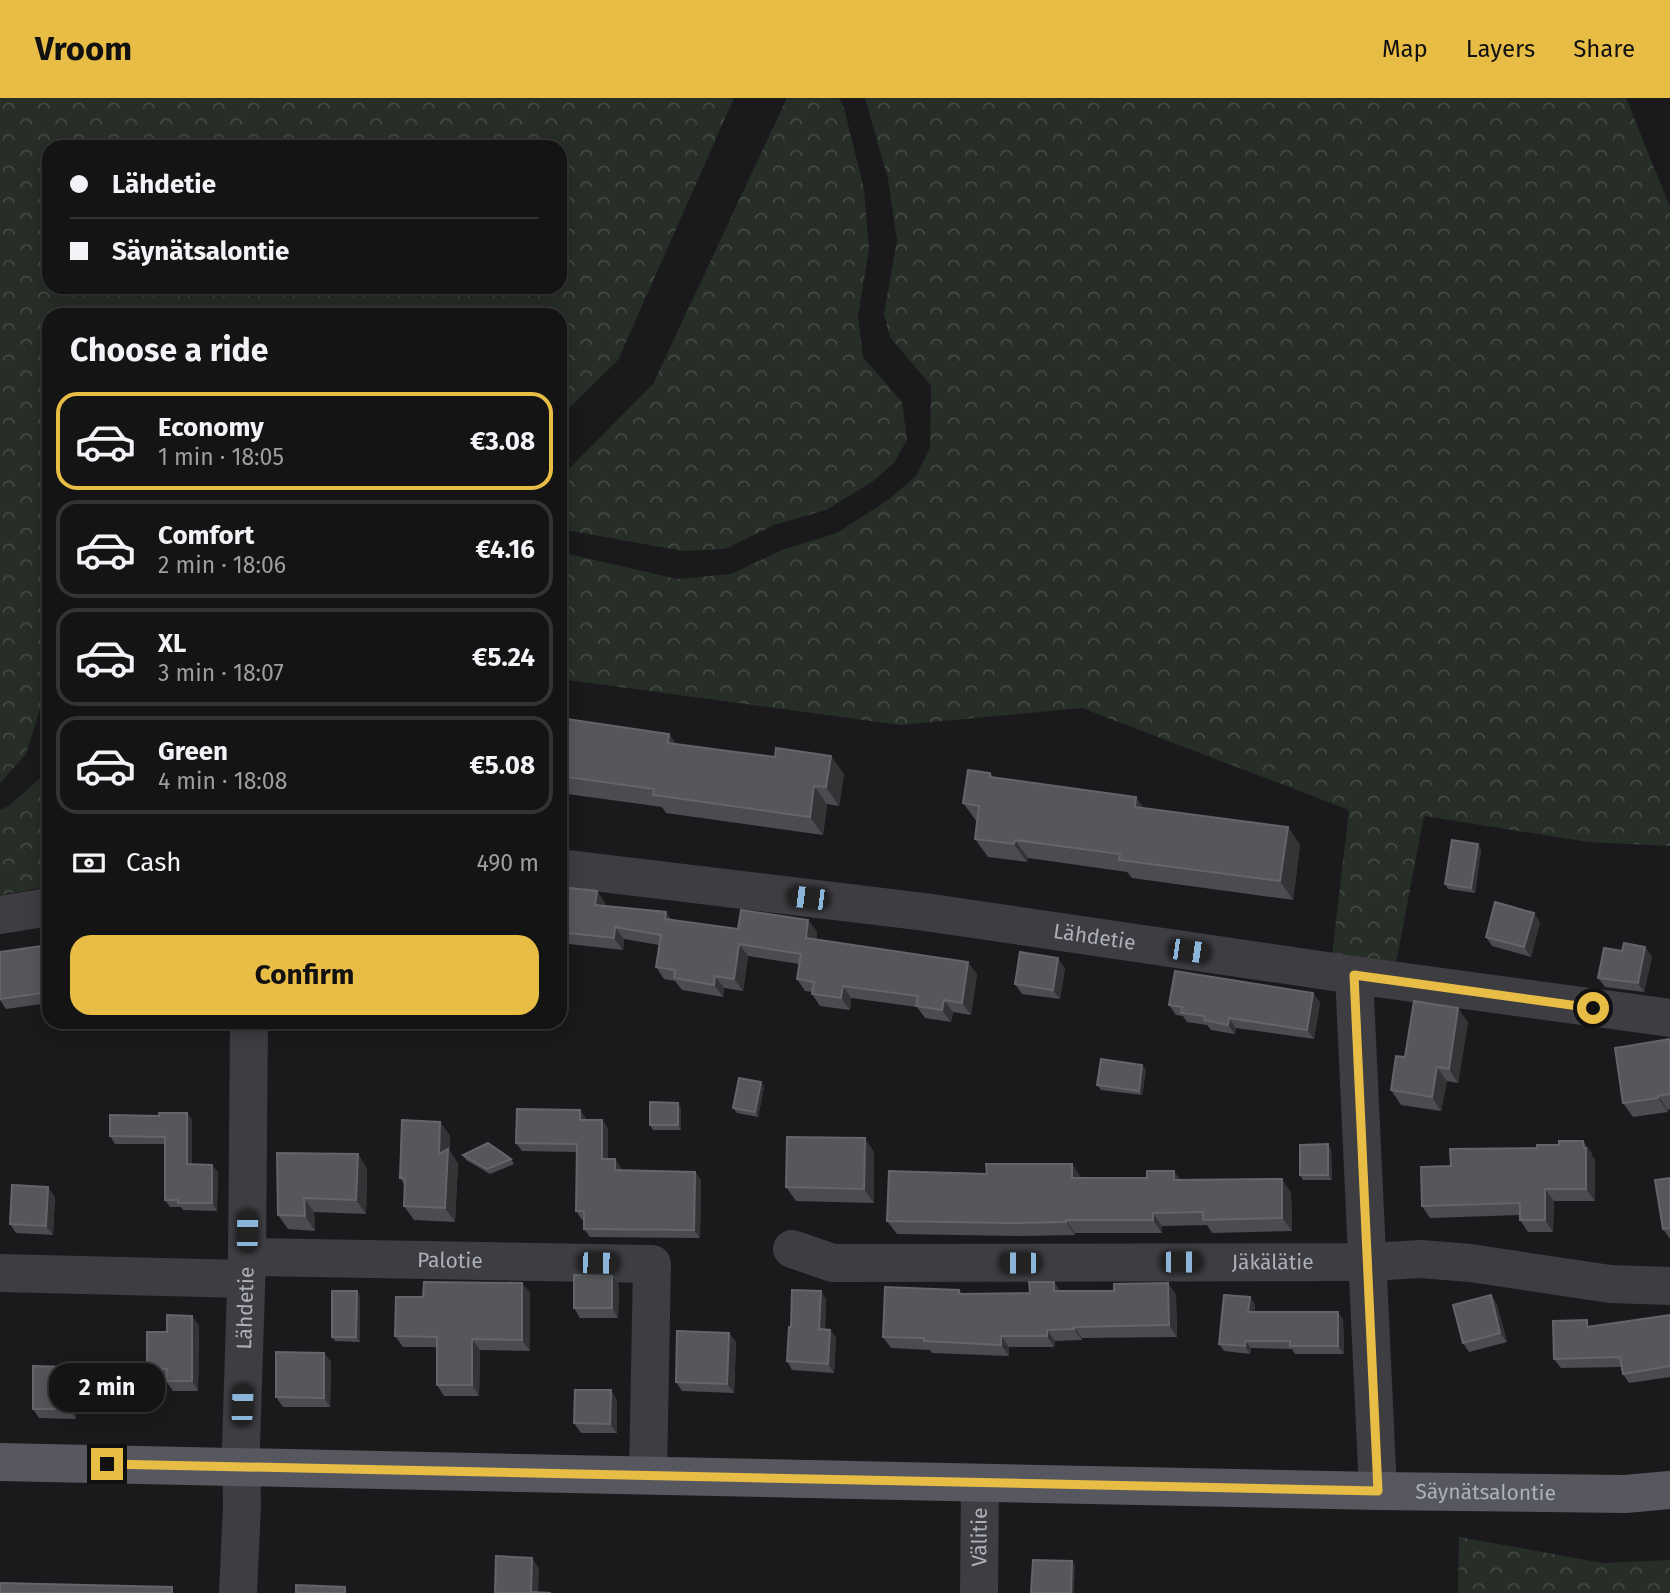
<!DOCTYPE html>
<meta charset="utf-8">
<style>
:root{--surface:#141415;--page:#212122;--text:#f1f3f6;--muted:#9d9ea0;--line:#333334;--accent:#e8bd45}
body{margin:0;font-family:"Fira Sans",sans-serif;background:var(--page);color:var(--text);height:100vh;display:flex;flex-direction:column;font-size:26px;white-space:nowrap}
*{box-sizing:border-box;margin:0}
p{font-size:23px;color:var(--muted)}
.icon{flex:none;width:38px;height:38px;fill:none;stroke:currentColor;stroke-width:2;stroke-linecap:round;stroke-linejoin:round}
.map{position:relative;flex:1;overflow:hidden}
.panel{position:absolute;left:42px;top:210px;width:525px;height:721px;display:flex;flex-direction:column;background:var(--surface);border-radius:21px;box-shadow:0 4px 18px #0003,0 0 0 2px var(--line)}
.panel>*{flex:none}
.top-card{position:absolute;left:42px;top:42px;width:525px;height:154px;border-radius:21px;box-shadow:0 4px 18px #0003,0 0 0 2px var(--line);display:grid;align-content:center;height:154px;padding:0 28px;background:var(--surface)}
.end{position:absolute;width:32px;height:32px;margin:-16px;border:9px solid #e8bd45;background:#111;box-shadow:0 0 0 4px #111}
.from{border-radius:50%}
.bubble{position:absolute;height:49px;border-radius:21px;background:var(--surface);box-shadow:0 4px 18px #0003,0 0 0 2px var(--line);font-size:23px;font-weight:700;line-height:49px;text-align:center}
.car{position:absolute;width:21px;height:42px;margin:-21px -10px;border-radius:9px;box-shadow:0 0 5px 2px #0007;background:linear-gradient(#222 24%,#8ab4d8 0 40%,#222 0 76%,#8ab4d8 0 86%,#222 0)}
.top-card b{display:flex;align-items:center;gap:24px;height:66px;font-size:26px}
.top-card b+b{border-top:2px solid var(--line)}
.top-card i{width:18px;height:18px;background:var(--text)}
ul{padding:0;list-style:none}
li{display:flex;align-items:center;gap:21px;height:98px;margin:0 14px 10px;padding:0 14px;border:4px solid var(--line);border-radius:21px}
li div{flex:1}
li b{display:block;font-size:26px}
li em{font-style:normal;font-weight:700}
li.on{border-color:var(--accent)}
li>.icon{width:63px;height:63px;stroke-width:1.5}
h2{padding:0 28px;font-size:32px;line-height:84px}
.pay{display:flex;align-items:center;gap:18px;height:77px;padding:0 28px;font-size:26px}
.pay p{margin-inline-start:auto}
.primary-button{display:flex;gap:14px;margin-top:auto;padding:14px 28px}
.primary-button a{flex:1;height:80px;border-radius:21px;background:var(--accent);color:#111;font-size:28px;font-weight:700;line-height:80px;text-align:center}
header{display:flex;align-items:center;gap:42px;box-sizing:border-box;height:98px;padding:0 35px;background:var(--accent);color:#111}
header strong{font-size:33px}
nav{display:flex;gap:38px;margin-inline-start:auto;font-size:24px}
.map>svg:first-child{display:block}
</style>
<header>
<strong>Vroom</strong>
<nav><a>Map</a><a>Layers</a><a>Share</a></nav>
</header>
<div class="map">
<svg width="1670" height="1495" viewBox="0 0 1670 1495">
<defs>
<pattern id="forest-crowns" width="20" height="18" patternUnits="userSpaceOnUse" patternTransform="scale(1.75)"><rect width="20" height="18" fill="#262e27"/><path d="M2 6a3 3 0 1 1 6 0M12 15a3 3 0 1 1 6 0" fill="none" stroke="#434a44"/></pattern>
</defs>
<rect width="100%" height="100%" fill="#1a1a1c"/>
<!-- forest -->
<path fill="url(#forest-crowns)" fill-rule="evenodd" d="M0,0H734L618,262L560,319V217H49V582L26,656L0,685ZM560,49V189H49V49Z
M787,0H839L844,10L864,91L869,151L858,218L863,259L902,304L907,342L894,365L872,384L826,412L774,427L725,451L683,453L560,431V380L653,286Z
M865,0H1626L1670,109V748L1588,744L1424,718L1396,865L1332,857L1349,712L1082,610L900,627L560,581V454L677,481L731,476L782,452L837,435L888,402L916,378L930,350L931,288L890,239L884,216L897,142L888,81Z
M49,672V789L0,797V712L9,708Z
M1459,1439L1603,1465L1670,1462V1495H1458Z"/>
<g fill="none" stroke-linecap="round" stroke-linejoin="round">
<!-- minor -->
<g stroke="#3d3d42" stroke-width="38">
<path id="s1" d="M560,770L925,814L1354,877L1670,920"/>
<path d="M0,817L49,809"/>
<path d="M1354,877L1378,1393"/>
<path id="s2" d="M792,1151L833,1165L1368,1164L1421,1161L1470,1165L1610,1186L1670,1188"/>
<path id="s3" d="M247,1159L652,1166L648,1377"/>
<path d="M0,1175L245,1181"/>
<path id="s4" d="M238,1495L242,1408L241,1348L247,1159L249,924"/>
<path id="s5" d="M979,1495L980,1385"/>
</g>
<!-- major -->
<path stroke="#57585f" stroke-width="38" id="s6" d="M0,1364L1378,1393L1625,1396L1670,1392"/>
</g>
<!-- wall -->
<path fill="#4b4c50" d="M560,620L669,636L676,646L844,676L839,708L827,706L823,737L666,715L662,709L560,695Z
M990,675L994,680L1136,699L1143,710L1288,729L1300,747L1293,802L1132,780L1127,774L1028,760L1027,764L988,759L975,741L977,724L963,705Z
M1481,751L1475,795L1448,791L1445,786Z
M560,789L597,793L605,805V808L672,822L738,831L808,822L817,834L816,842L977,876L971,917L953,914L951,924L925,920L917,909L851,900L850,912L820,908L812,896V894L805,893L797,881L799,866L748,858L743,893L724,890L723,899L682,892L675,883L664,881L656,869L659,847L624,841L623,852L560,845Z
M1540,824L1531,859L1492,848L1486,839Z
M49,847V905L6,911L0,902V854Z
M1645,849L1652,859L1644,894L1605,889L1598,880L1622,853Z
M1065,870L1060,901L1022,896L1015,886Z
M1320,904L1314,941L1236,930L1235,936L1211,932L1207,927L1187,924L1183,918L1176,917L1169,907Z
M1468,924L1458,985L1447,983L1441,1013L1401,1007L1391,992L1405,959Z
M1670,941V1011L1668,1012V1014L1633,1019L1623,1005Z
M1142,967L1146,972L1142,997L1101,992L1097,987Z
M761,984L764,989L758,1019L737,1015L733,1010Z
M681,1010V1032H653L650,1027Z
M187,1015L192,1022V1066L218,1074L217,1113L183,1112L181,1109H170L165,1102V1046H115L110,1038L159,1018Z
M586,1020V1022H602L608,1031V1061H615L621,1070V1072L695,1074L701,1082L700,1140L590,1139L584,1131V1122H582L576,1113L577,1054L522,1053L516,1045Z
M440,1024L450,1038V1053L458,1066L455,1124L414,1122L404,1108L405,1088L400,1080Z
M1331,1051L1332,1082H1303L1300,1077Z
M874,1054V1105L796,1103L786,1089Z
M1592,1055V1058L1595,1062V1103H1554L1553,1134H1528L1520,1122V1117L1430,1120L1422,1108L1451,1068Z
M358,1056L367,1071L366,1116L314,1114L315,1133L288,1131L278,1117Z
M463,1057L511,1061L514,1066L490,1076L466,1062Z
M1072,1066L1081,1080H1147L1174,1073L1180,1082L1291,1094L1292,1133L1212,1135L1207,1127L1162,1128V1135H1075V1137L1019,1138L897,1136L887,1123L987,1076Z
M1670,1080V1141L1663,1131Z
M55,1099L53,1137L16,1135L10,1126Z
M612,1178L619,1187L618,1220H580L574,1210Z
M1054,1184L1060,1193H1114L1168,1185L1176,1197L1177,1239L1082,1240V1242L1055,1243L1054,1249H1009V1258L932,1255L930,1252L891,1250L883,1239L959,1192L962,1196L1030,1195Z
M522,1185L530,1195V1253L480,1252L479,1298H444L437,1287V1249H403L395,1238L423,1199Z
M1491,1197L1497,1207L1507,1244L1469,1254L1463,1245Z
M360,1198V1244L335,1243L332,1239Z
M1250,1199L1255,1207V1214L1343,1221L1344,1256H1295L1292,1251L1251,1250L1250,1256L1224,1253L1219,1246Z
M826,1201L825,1231L830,1232L836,1240L834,1275L792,1272L787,1263L791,1229Z
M1670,1217V1279L1629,1285L1623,1276L1621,1269L1561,1270L1554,1261L1592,1229Z
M199,1227L198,1293H173L166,1283V1280H154L147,1270L167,1234Z
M729,1235L736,1244L734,1295L682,1293L676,1284Z
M324,1255L331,1264L330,1309H283L276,1299Z
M77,1278L76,1321L39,1320L33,1311Z
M617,1302V1335H581L574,1325Z"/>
<!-- shaded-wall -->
<path fill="#333436" d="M669,636L682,655L668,645Z
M831,658L844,676L839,708L826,689Z
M814,688L827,706L823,737L810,719Z
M1136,699L1149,718L1135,709Z
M1288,729L1300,747L1293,802L1280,783Z
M1015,742L1028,760L1027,764L1014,746Z
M1478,746L1481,751L1475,795L1471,790Z
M597,793L605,805L604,819L595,807Z
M666,814L675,826L665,821Z
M1534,815L1540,824L1531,859L1524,849Z
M808,822L817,834L814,852L806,840Z
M615,829L624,841L623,852L614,840Z
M739,846L748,858L743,893L734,881Z
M1645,849L1652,859L1644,894L1638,885Z
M1058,860L1065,870L1060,901L1053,892Z
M968,864L977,876L971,917L962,905Z
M715,878L724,890L723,899L714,887Z
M843,888L851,900L850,912L841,900Z
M1313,895L1320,904L1314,941L1307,932Z
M944,902L953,914L951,924L942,912Z
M1458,910L1468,924L1458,985L1449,971Z
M1229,920L1236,930L1235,936L1228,927Z
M1142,967L1146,972L1142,997L1139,993Z
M1437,969L1447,983L1441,1013L1432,999Z
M761,984L764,989L758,1019L755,1014Z
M1658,998L1668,1012V1014L1658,1000Z
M678,1005L681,1010V1032L678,1027Z
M580,1012L586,1020V1030L580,1022Z
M187,1015L192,1022V1074L187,1066Z
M602,1022L608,1031V1069L602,1061Z
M440,1024L450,1038V1053L458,1066L455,1124L445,1110L439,1056Z
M865,1040L874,1054V1105L864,1091Z
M1583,1043L1592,1055V1058L1595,1062V1103L1586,1091Z
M1328,1046L1331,1051L1332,1082L1328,1077Z
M358,1056L367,1071L366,1116L356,1102Z
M615,1061L621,1070V1081L615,1072Z
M1072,1066L1081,1079V1093L1072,1080Z
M212,1067L218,1074L217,1113L212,1105Z
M1174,1073L1183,1086L1174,1082Z
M695,1074L701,1082L700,1140L694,1132Z
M1282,1081L1291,1094L1292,1133L1282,1120Z
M48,1089L55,1099L53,1137L46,1128Z
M1545,1091L1554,1103L1553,1134L1545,1122Z
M304,1100L314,1114L315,1133L305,1118Z
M1153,1115L1162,1128V1135L1153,1122Z
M1066,1122L1075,1135V1137L1066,1124Z
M612,1178L619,1187L618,1220L612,1210Z
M1054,1184L1062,1195L1054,1193Z
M522,1185L530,1195V1253L522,1242Z
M1168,1185L1176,1197L1177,1239L1169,1227Z
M357,1193L360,1198V1244L356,1239Z
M821,1193L826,1201L825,1239L819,1231Z
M1491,1197L1497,1207L1507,1244L1500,1235Z
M1250,1199L1255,1207L1254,1221L1248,1214Z
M1338,1214L1343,1221L1344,1256L1338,1248Z
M192,1218L199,1227L198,1293L192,1283Z
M1074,1229L1082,1240V1242L1074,1231Z
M830,1232L836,1240L834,1275L828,1266Z
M1047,1232L1055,1243L1054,1249L1047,1238Z
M729,1235L736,1244L734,1295L727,1286Z
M1001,1238L1009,1249V1258L1001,1247Z
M472,1241L480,1252L479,1298L472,1287Z
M1245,1243L1251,1250L1250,1256L1245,1248Z
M324,1255L331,1264L330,1309L324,1300Z
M70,1269L77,1278L76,1321L70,1311Z
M611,1292L617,1302V1335L610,1326Z
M532,1460L539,1470L538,1495L531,1494Z
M1072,1463L1075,1468L1074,1495H1071Z"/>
<!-- building -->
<path fill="#56575b" stroke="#64656a" stroke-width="2" d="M560,620L669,636L668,645L728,653L775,659L776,650L831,658L826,689L814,688L810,719L653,697L654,691L560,678Z
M968,672L990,675V679L1136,699L1135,709L1288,729L1280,783L1119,762L1120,756L1015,742L1014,746L975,741L979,708L963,705Z
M1452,742L1478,746L1471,790L1445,786Z
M560,789L597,793L595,807L666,814L665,821L738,831L741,812L808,822L806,840L968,864L962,905L944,902L942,912L916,908L918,898L843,888L841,900L812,896L814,884L797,881L801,856L739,846L734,881L715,878L714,887L674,880L675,872L656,869L661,837L615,829L614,840L560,834Z
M1495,804L1534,815L1524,849L1486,839Z
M1624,845L1645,849L1638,885L1598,880L1604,850L1622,853Z
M49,847V894L0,901V854Z
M1020,854L1058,860L1053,892L1015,886Z
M1175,873L1313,895L1307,932L1229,920L1228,927L1204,922L1205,918L1181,915L1182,909L1169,907Z
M1414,903L1458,910L1449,971L1437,969L1432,999L1391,992L1396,958L1405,959Z
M1670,941V996L1658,998V1000L1623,1005L1615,950Z
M1101,961L1142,967L1139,993L1097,987Z
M739,980L761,984L755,1014L733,1010Z
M650,1004L678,1005V1027H650Z
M517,1011L580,1012V1022H602V1061H615V1072L695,1074L694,1132L584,1131V1113H576L577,1046L516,1045Z
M159,1015H187V1066L212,1067V1105H178V1102H165V1039L110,1038V1017L159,1018Z
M402,1022L440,1024L439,1056L448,1051L445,1110L404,1108L405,1080H400Z
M787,1039L865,1040L864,1091L786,1089Z
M1559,1043H1583L1584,1050H1586V1091H1545V1122H1520V1105L1422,1108L1421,1069L1451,1068L1450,1051L1537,1050V1047H1559Z
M488,1045L511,1061L487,1071L463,1057Z
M1328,1046V1077H1300V1047Z
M277,1055L358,1056L356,1102L304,1100L305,1118L278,1117Z
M986,1066H1072V1080H1147V1073H1174V1082L1282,1081V1120L1203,1122V1114L1153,1115V1122H1066V1124L1010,1125L887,1123L889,1073L987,1076Z
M1670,1080V1130L1663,1131L1655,1082Z
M12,1087L48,1089L46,1128L10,1126Z
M574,1177L612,1178V1210H574Z
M424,1184L522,1185V1242L472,1241V1287H437V1239L395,1238L396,1199H423Z
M1029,1184H1054V1193H1114V1186L1168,1185L1169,1227L1074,1229V1231L1047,1232V1238H1001V1247L924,1243V1240L883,1239L885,1189L959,1192V1196L1030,1195Z
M792,1192L821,1193L819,1231L830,1232L828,1266L787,1263L789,1229H791Z
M332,1193H357L356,1239H332Z
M1224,1197L1250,1199L1248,1214H1338V1248H1290V1243H1245V1248L1219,1246Z
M1491,1197L1500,1235L1463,1245L1453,1207Z
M167,1217L192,1218V1283H166L167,1271L147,1270V1234H167Z
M1670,1217V1268L1623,1276L1620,1259L1554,1261L1553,1223L1587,1222V1229Z
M677,1233L729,1235L727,1286L676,1284Z
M276,1254L324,1255V1300L276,1299Z
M33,1268L70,1269V1311H33Z
M575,1292H611L610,1326L574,1325Z
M496,1458L532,1460L531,1494L551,1495H495Z
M1033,1462L1072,1463L1071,1495H1031Z
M0,1485L172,1489V1495H0Z
M296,1487L345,1489V1495H296Z"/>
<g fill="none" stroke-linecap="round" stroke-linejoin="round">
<!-- route -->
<path stroke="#e8bd45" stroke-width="9" d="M107,1366L1378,1393L1354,877L1593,910"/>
</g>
<g text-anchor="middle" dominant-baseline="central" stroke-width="7" stroke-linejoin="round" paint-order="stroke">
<!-- street labels -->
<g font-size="21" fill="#adb0ba" stroke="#151417">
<text stroke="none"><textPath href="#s1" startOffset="539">Lähdetie</textPath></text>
<text stroke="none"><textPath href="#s3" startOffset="203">Palotie</textPath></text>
<text stroke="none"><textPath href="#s2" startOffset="483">Jäkälätie</textPath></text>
<text stroke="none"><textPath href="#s4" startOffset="285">Lähdetie</textPath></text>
<text stroke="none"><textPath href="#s6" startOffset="1486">Säynätsalontie</textPath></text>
<text stroke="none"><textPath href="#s5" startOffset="56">Välitie</textPath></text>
</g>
</g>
</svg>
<i class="end from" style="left:1593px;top:910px"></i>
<i class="end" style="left:107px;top:1366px"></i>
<div class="bubble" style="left:49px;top:1265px;width:116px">2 min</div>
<i class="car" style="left:808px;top:800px;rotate:277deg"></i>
<i class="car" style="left:1189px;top:853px;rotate:98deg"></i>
<i class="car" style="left:247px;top:1133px;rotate:1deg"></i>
<i class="car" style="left:1181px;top:1164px;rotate:90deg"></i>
<i class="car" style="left:598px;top:1165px;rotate:91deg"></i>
<i class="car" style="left:1020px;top:1165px;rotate:270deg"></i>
<i class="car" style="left:242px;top:1307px;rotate:2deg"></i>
<div class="top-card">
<b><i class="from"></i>Lähdetie</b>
<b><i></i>Säynätsalontie</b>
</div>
<section class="panel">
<h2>Choose a ride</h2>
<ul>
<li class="on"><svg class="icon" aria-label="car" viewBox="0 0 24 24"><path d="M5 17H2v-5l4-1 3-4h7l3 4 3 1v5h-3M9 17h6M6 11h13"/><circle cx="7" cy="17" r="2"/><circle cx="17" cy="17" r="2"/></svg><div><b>Economy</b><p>1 min · 18:05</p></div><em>€3.08</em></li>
<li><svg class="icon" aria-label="car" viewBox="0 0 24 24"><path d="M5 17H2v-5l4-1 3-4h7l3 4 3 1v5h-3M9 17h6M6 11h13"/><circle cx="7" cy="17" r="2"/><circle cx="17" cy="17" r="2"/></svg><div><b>Comfort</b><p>2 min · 18:06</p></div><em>€4.16</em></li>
<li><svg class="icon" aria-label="car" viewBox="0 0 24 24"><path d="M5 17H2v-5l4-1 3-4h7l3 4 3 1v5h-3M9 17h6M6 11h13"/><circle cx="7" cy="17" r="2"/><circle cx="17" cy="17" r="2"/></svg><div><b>XL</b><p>3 min · 18:07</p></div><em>€5.24</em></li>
<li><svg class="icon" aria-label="car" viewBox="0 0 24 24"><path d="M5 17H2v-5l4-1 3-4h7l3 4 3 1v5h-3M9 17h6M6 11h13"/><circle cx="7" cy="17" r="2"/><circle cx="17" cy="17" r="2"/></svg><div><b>Green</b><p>4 min · 18:08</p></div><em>€5.08</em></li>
</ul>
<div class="pay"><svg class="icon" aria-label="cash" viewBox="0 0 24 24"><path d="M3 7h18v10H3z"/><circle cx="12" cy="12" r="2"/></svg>Cash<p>490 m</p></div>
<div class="primary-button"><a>Confirm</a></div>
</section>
</div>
